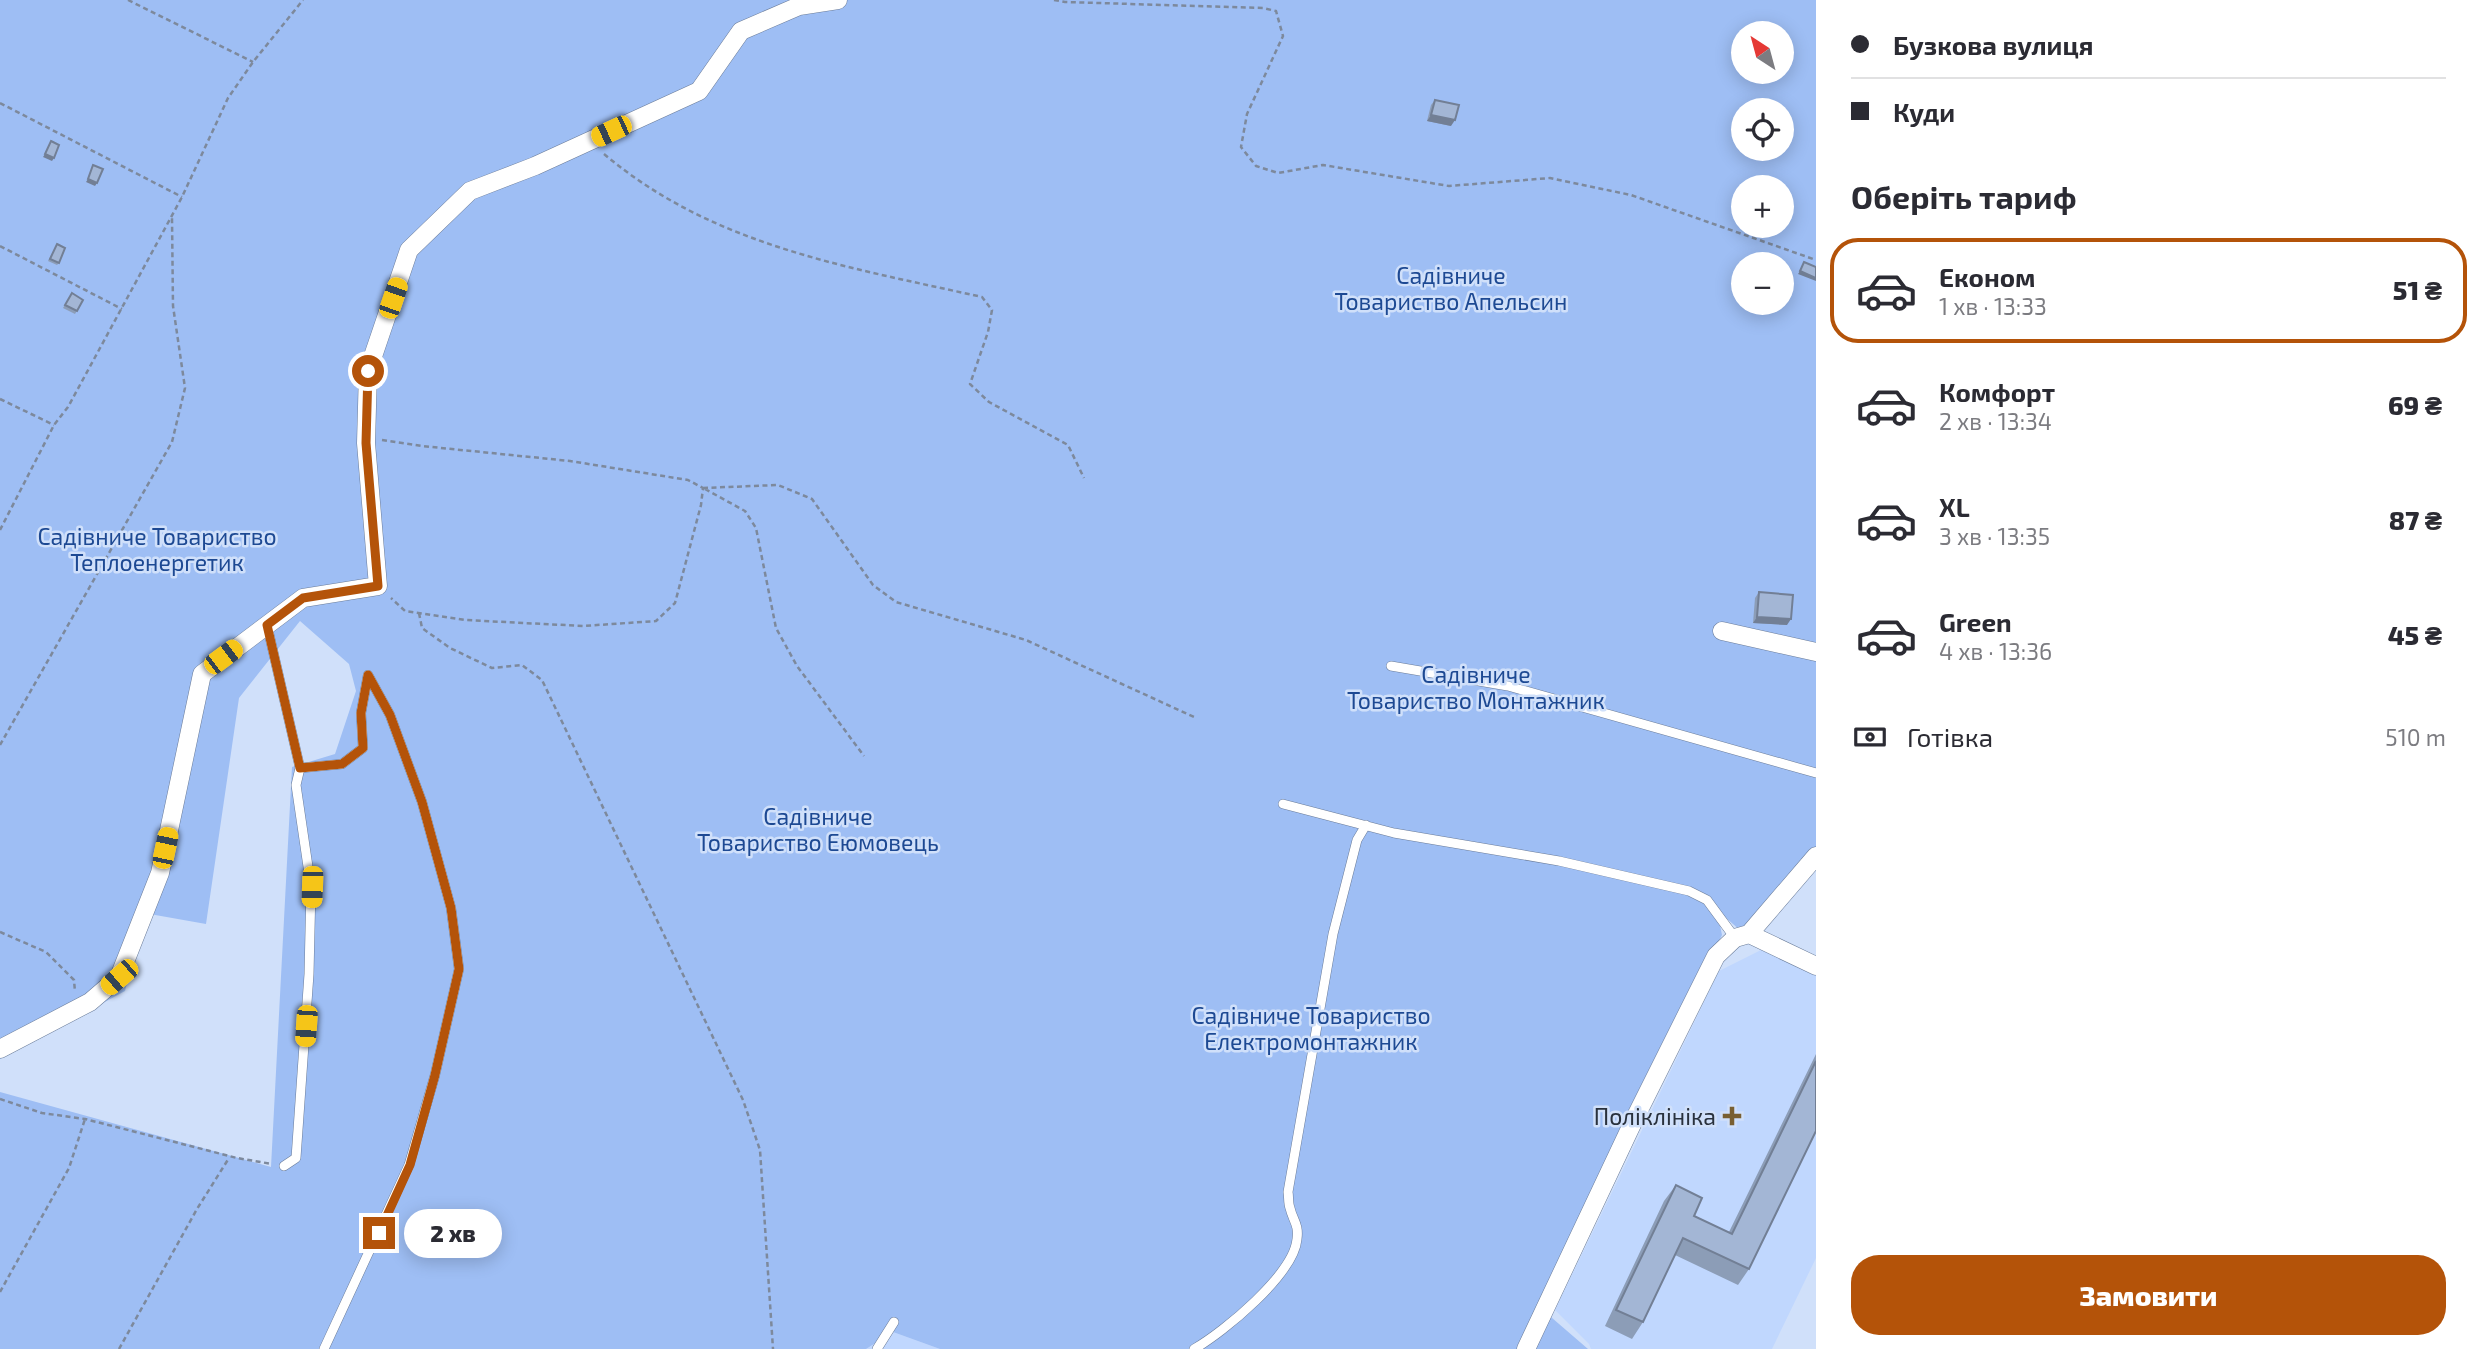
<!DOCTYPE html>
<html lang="uk">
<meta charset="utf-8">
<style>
:root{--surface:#fff;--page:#f2f2f3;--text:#2b2b33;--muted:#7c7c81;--line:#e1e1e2;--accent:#b45309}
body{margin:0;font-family:"Exo 2",sans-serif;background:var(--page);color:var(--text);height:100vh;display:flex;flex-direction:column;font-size:26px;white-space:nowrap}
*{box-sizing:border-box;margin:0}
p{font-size:23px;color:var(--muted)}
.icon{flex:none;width:38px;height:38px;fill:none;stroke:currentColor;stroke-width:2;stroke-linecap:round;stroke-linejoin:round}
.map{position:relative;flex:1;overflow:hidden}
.sheet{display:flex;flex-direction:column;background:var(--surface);width:665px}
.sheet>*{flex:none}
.guide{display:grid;align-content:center;height:154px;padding:0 35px;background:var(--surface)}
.needle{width:46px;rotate:324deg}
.fabs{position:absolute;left:1731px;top:21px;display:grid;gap:14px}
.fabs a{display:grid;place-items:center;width:63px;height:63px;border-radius:50%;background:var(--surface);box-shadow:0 4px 18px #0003;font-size:35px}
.end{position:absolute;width:32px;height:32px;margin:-16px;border:9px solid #b45309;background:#fff;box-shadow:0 0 0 4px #fff}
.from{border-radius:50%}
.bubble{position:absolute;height:49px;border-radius:24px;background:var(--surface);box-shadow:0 4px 18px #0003;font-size:23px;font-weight:800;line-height:49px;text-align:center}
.car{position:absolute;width:21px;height:42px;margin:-21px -10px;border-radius:9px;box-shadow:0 0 5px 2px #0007;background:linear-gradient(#f5c518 24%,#345 0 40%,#f5c518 0 76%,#345 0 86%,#f5c518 0)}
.guide b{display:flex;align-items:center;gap:24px;height:66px;font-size:26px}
.guide b+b{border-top:2px solid var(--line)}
.guide i{width:18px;height:18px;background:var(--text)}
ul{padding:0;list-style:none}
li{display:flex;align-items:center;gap:21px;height:105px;margin:0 14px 10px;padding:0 21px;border:4px solid transparent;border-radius:28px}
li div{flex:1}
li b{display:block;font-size:26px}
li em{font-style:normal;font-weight:800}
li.on{border-color:var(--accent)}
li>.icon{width:63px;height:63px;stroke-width:1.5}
h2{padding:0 35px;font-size:32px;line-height:84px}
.pay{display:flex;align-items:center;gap:18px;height:77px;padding:0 35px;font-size:26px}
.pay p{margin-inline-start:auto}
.cta{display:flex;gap:14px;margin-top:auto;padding:14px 35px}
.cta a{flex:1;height:80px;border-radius:28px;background:var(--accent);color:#fff;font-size:28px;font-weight:800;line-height:80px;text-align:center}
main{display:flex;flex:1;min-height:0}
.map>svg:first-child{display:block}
</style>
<main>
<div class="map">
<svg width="1816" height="1349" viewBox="0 0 1816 1349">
<rect width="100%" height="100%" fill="#d0e0fa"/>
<!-- built -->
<path fill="#c0d7fe" d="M1763,949L1816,975V1258L1772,1349H1591L1589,1344L1555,1310L1719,971Z
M893,1332L940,1349H866Z"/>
<!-- green -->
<path fill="#9ebef4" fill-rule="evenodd" d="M0,0H1816V867L1800,859L1804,871L1741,931L1717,910L1722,935L1537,1305L1588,1349H940L893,1332L866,1349H0V1092L271,1167L292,767L335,754L356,691L349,664L300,621L239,698L206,924L144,913L125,991L0,1059ZM1743,33H1782V72H1743ZM1743,110H1782V149H1743ZM1743,187H1782V226H1743ZM1743,264H1782V303H1743Z"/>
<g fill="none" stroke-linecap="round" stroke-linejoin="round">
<defs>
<path id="lane" d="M267,625L300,768L342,764L363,748L361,713L368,675
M1391,666L1508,686L1816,773
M1283,804L1394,833L1559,861L1689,891L1707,900L1735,938
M284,1166L296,1158L309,974L311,887L296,785L300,768
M324,1349L409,1165L435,1075L459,969L451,908L422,802L390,715L368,675
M877,1349L894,1322
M1194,1349C1224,1332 1294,1274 1297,1239C1299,1224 1293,1221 1290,1208C1288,1203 1289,1197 1288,1192L1333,934L1357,840L1366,825"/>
<path id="street" d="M1722,631L1816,652
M1749,934L1816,966
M0,1049L90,1002L119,977L160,873L202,674L303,598L378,586L366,443L368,371L409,250L470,191L535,166L699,91L741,31L799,6L838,0
M1526,1349L1635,1118L1716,956L1735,938L1749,934L1816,856"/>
</defs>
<!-- lane casing -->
<use href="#lane" stroke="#6a7c99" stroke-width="10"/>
<!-- street casing -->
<use href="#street" stroke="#6a7c99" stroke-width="19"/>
<!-- path -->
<path stroke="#7d899c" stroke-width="2.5" stroke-dasharray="5 3.5" stroke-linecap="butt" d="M128,0L253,62
M1054,0L1065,2L1263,8L1276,11L1283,36L1247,114L1241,147L1256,166L1278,173L1323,165L1449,186L1550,178L1631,195L1816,260
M0,103L182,197
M604,154C713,246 848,267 982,297L992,310L988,332L970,384L989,402L1068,445L1084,478
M0,246L122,309
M0,399L54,425
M382,440L422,446L570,461L688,480L703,488L701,505L675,603L656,621L583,626L465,620L405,611L391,598
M703,488L778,485L812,499L873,585L896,602L1026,640L1194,717
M705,489L745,511L756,528L776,628L797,666L864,756
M0,530L54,425L68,407L182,197L228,98L253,62L303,0
M419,613L422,628L450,648L492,668L522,665L542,680L743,1100L760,1150L773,1349
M0,745L172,442L185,388L173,306L172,218
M0,932L46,952L74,980L75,992
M0,1099L42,1113L85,1119L237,1158L272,1164
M0,1292L69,1168L85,1119
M119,1349L197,1209L229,1158"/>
<!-- lane -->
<use href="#lane" stroke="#fff" stroke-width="9"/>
<!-- street -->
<use href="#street" stroke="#fff" stroke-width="18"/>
</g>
<!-- wall -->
<path fill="#8c9db7" d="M1435,100L1451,126L1427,121L1431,105Z
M57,244L59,263L57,265L48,261Z
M72,293L83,300L75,314L63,308Z
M1759,592L1787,625L1753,623L1755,598Z
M1816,1054V1131L1749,1269L1738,1285L1675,1255L1643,1322L1632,1339L1605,1326L1664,1201L1676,1185L1694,1216L1729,1232Z"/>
<!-- shaded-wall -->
<path fill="#727f95" d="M1431,115L1455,120L1451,126L1427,121Z
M45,154L54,158L52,161L43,157Z
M88,179L97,183L95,186L86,182Z
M1800,271L1816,278V281L1798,274Z
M1757,617L1791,619L1787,625L1753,623Z"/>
<!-- building -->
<path fill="#a3b6d5" stroke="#727f95" stroke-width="2" d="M1435,100L1459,105L1455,120L1431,115Z
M51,141L59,145L54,158L45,154Z
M93,165L103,169L97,183L88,179Z
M57,244L65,248L59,263L50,259Z
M1804,262L1816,267V278L1800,271Z
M72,293L83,300L77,311L65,305Z
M1759,592L1793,595L1791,619L1757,617Z
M1816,1061V1131L1749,1269L1683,1238L1643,1322L1616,1310L1676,1185L1702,1198L1694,1216L1732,1234Z"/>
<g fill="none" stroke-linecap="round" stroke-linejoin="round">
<!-- route -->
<path stroke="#b45309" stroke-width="9" d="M368,371L366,443L378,586L303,598L267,625L300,768L342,764L363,748L361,713L368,675L390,715L422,802L451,908L459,969L435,1075L410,1165L379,1233"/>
</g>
<!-- markers -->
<path fill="#795f31" stroke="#d0e0fa" stroke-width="2.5" d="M1728.5 1105.5h7v7h7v7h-7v7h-7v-7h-7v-7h7z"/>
<g text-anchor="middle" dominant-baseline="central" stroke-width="5" stroke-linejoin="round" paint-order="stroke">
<!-- park labels -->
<g font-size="23" fill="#1d4993" stroke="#d0e0fa">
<text x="1451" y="275">Садівниче<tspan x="1451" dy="26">Товариство Апельсин</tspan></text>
<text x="157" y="536">Садівниче Товариство<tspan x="157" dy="26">Теплоенергетик</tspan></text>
<text x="1476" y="674">Садівниче<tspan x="1476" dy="26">Товариство Монтажник</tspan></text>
<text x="818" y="816">Садівниче<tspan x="818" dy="26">Товариство Еюмовець</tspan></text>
<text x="1311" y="1015">Садівниче Товариство<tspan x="1311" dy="26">Електромонтажник</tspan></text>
</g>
<!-- poi labels -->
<g font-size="23" fill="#29313d" stroke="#d0e0fa" text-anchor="end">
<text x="1716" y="1116">Поліклініка</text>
</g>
</g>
</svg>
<div class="fabs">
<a><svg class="needle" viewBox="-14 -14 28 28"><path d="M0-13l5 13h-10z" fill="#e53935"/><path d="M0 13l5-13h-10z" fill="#7c7c81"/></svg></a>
<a><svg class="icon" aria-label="locate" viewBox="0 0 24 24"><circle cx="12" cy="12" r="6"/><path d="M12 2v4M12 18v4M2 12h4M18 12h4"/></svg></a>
<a>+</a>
<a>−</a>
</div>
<i class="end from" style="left:368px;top:371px"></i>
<i class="end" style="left:379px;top:1233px"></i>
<div class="bubble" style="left:404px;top:1209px;width:98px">2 хв</div>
<i class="car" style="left:611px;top:131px;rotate:245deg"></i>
<i class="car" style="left:393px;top:298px;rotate:19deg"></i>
<i class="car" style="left:223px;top:657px;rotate:53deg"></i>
<i class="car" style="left:165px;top:848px;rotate:12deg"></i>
<i class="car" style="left:312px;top:887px;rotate:182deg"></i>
<i class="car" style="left:119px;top:977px;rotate:229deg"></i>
<i class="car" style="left:306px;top:1026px;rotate:184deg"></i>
</div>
<section class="sheet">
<div class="guide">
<b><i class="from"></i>Бузкова вулиця</b>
<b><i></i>Куди</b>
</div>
<h2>Оберіть тариф</h2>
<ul>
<li class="on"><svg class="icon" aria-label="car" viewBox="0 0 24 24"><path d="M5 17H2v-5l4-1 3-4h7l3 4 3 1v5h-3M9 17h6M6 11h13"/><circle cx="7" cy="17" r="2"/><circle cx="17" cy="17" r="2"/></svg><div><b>Економ</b><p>1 хв · 13:33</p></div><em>51 ₴</em></li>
<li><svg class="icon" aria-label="car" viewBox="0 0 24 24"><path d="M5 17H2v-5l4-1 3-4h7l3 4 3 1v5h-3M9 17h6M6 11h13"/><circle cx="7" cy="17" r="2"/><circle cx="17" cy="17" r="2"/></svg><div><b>Комфорт</b><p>2 хв · 13:34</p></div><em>69 ₴</em></li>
<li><svg class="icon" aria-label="car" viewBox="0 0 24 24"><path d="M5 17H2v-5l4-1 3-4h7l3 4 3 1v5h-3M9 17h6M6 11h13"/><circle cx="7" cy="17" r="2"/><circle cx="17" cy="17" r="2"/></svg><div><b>XL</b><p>3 хв · 13:35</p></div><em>87 ₴</em></li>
<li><svg class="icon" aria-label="car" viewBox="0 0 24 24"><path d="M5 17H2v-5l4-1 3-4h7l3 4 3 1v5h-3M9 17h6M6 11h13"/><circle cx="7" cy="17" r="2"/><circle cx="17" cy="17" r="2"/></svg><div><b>Green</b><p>4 хв · 13:36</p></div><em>45 ₴</em></li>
</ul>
<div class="pay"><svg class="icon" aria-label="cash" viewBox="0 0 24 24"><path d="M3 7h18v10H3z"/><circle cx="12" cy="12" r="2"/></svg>Готівка<p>510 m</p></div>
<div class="cta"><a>Замовити</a></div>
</section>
</main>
